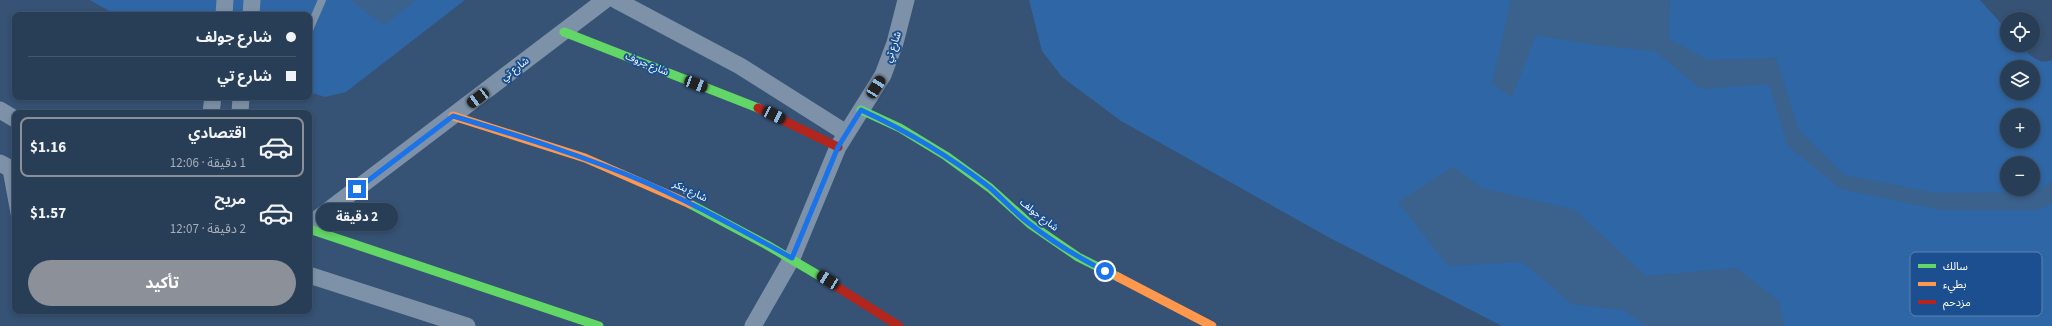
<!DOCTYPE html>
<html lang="ar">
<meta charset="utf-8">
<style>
:root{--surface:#283e57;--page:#344961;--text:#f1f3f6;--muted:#a5aeba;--line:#44576d;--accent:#8c9099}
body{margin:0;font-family:"Source Sans 3","Noto Sans Arabic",sans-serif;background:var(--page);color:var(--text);direction:rtl;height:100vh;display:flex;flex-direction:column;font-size:15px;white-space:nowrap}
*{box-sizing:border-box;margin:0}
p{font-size:13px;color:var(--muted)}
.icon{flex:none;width:22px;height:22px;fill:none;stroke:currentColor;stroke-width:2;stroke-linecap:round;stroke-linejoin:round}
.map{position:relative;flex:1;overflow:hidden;direction:ltr}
.sheet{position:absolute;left:12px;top:110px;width:300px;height:204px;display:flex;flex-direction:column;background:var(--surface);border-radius:8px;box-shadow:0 2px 6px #0003,0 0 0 1px var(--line);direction:rtl}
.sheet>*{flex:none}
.top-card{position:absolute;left:12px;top:12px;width:300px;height:88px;border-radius:8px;box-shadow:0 2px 6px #0003,0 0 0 1px var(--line);direction:rtl;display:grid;align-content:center;height:88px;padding:0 16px;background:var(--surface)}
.controls{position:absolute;left:2000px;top:12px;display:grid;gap:8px}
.controls a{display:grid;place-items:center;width:40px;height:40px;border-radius:50%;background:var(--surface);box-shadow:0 2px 6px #0003,0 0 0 1px var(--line);font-size:20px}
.end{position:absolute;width:18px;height:18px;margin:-9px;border:5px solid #1a73e8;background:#fff;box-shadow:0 0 0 2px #fff}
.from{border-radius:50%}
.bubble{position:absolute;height:28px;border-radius:14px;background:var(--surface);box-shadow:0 2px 6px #0003,0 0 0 1px var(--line);font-size:13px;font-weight:700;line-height:28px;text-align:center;direction:rtl}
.car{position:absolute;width:12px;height:24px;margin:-12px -6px;border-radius:5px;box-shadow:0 0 3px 1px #0007;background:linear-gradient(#222 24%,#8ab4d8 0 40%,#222 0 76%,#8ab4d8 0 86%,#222 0)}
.top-card b{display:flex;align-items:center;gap:14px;height:38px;font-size:15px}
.top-card b+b{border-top:1px solid var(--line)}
.top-card i{width:10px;height:10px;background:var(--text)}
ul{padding:7px 0 0;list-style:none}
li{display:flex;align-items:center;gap:12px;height:60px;margin:0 8px 6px;padding:0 8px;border:2px solid transparent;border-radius:8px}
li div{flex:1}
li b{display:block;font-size:15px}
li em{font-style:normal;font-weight:700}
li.on{border-color:var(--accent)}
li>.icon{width:36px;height:36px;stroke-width:1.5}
.cta{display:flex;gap:8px;margin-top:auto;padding:8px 16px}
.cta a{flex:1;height:46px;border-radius:24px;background:var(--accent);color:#fff;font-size:16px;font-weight:700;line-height:46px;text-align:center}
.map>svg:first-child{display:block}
</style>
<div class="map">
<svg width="2052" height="326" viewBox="0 0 2052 326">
<rect width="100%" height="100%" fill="#365274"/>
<!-- green -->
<path fill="#2f66a5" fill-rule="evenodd" d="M90,0H465L346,92L325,97L309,92V15H116Z
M1029,0H1980L2007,30V45H2020C2029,54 2038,66 2052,60V326H1502L1328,237L1121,121L1062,77L1042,51ZM2007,67H2033V93H2007ZM2007,115H2033V141H2007ZM2007,163H2033V189H2007Z"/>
<!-- water -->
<path fill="#3b618d" d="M350,0H416L384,25Z
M1511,0H1670L1669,39L1708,60L1776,58L1799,131L1844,175L1936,193L2034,192L2052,182V204L2037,210H1941L1841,189L1788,146L1769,84L1701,89L1655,51L1595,45L1536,35L1512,97L1492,84Z
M1453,167L1483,188L1575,210L1646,276L1736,268L1779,301L1784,326H1646L1623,310L1572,304L1522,262L1448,266L1398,202Z"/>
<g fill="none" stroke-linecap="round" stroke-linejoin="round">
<!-- lane -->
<path stroke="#7d92a8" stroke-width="8" d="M309,30L322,0
M6,167L15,216"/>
<!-- street -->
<path stroke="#7d92a8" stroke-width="17" d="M616,0L740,66L846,133
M224,15L225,0
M251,15L252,0
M0,110L15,119
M211,113L213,97
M240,113L241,97
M0,163L15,171
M309,225L605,0
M309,275L467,326
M753,326L792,258L838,147L883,75L895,43L906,0"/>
<!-- fast -->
<path stroke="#63d668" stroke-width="9" d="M564,32L758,108
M861,110L900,128L946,156L990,188L1030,224L1078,257L1118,277
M690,204L767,245L823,278
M309,229L599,326"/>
<!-- slow -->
<path stroke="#ff974d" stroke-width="9" d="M453,116L585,158L690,204
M1118,277L1212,326"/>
<!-- jam -->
<path stroke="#b3261e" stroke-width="9" d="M758,108L838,147
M823,278L899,326"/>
</g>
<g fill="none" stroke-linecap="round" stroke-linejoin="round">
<!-- route -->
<path stroke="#1a73e8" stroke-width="5" d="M357,189L453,116C519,136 585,156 649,184C698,206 745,232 792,258L838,147L861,110C907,131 949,156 989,187C1003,199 1015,213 1030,224C1053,242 1079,258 1105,271"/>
</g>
<g text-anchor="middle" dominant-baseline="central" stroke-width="4" stroke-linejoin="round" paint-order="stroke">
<!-- street labels -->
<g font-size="10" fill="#fff" stroke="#1b4f8f">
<text transform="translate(893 47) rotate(-71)">شارع تي</text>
<text transform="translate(647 64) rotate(22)">شارع جروف</text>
<text transform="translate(515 69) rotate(-37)">شارع تي</text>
<text transform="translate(690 191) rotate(25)">شارع بنكر</text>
<text transform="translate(1039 215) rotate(38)">شارع جولف</text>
</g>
</g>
<!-- legend -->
<rect x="1910" y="252" width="132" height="64" rx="6" fill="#1b4f8f" stroke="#5f84b1" stroke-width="1"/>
<rect x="1918" y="264" width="18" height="4" fill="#63d668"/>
<rect x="1918" y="282" width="18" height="4" fill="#ff974d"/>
<rect x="1918" y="300" width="18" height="4" fill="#b3261e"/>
<g font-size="11" fill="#fff">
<text x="1943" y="270">سالك</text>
<text x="1943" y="288">بطيء</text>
<text x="1943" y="306">مزدحم</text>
</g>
</svg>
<div class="controls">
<a><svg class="icon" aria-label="locate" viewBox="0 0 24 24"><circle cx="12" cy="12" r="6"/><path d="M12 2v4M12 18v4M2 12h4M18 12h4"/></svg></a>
<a><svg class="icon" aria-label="layers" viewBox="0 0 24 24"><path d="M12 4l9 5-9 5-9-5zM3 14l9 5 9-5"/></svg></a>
<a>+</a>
<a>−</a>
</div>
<i class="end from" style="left:1105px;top:271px"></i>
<i class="end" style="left:357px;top:189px"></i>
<div class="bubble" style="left:316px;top:203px;width:82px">2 دقيقة</div>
<i class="car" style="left:696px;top:84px;rotate:111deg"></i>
<i class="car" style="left:876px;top:87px;rotate:32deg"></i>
<i class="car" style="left:478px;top:98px;rotate:233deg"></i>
<i class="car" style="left:774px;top:115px;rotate:116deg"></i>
<i class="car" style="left:828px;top:280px;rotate:302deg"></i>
<div class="top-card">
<b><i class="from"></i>شارع جولف</b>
<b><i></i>شارع تي</b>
</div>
<section class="sheet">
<ul>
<li class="on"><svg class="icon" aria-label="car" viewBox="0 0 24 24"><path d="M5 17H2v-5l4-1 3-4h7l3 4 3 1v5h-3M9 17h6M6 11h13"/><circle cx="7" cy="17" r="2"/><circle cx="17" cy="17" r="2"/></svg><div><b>اقتصادي</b><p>1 دقيقة · 12:06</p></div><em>$1.16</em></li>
<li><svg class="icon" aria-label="car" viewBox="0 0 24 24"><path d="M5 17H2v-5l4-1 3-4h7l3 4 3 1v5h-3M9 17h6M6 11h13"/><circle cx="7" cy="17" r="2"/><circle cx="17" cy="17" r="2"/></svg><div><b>مريح</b><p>2 دقيقة · 12:07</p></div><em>$1.57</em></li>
</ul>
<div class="cta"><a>تأكيد</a></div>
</section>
</div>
